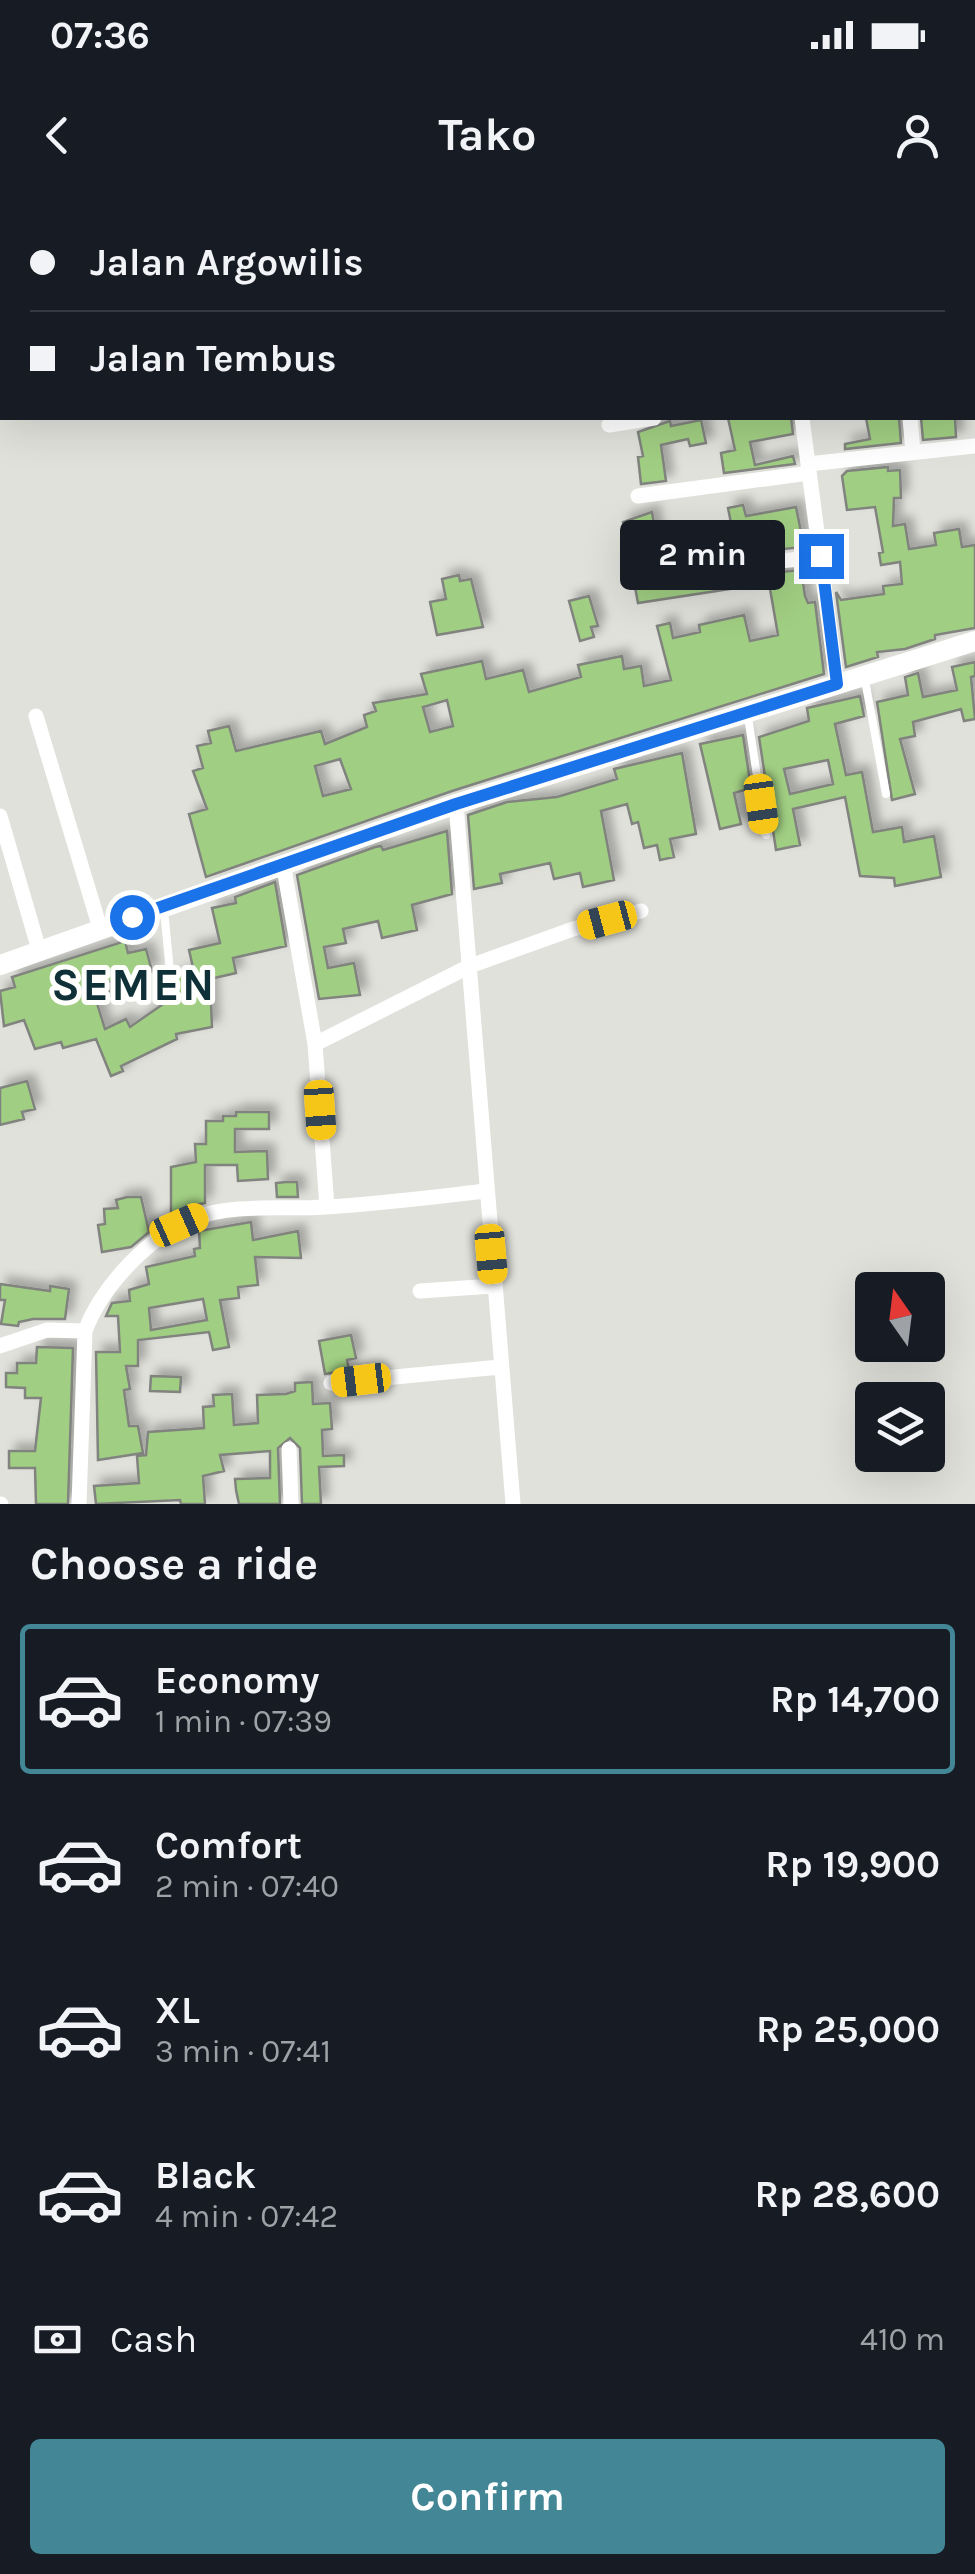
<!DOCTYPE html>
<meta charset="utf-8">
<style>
:root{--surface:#171b24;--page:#242831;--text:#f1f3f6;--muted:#9ea1a6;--line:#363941;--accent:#438796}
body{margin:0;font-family:Karla,sans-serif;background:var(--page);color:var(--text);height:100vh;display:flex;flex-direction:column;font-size:38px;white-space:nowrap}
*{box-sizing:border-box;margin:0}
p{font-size:32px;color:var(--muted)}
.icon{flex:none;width:55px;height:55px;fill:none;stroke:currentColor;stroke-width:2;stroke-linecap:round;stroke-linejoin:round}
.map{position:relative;height:1304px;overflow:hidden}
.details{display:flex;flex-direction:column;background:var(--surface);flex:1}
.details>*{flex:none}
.guide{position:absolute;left:0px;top:0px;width:975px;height:220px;box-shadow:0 10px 40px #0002;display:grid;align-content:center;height:220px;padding:0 30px;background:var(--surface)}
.needle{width:65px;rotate:346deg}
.controls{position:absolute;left:855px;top:1072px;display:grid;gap:20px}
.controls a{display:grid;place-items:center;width:90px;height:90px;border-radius:10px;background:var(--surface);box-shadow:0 10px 40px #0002;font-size:50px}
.end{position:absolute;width:45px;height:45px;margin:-22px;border:12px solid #1a73e8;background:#fff;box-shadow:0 0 0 5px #fff}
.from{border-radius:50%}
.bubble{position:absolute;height:70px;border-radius:10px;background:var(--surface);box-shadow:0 10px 40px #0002;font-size:32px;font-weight:700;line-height:70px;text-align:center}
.car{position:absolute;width:30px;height:60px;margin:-30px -15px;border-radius:12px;box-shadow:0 0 8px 2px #0007;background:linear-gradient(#f5c518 24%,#345 0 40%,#f5c518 0 76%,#345 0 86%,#f5c518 0)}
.guide b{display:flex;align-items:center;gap:35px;height:95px;font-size:38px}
.guide b+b{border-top:2px solid var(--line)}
.guide i{width:25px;height:25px;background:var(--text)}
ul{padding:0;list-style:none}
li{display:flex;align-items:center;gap:30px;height:150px;margin:0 20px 15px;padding:0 10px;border:5px solid transparent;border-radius:10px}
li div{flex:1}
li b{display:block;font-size:38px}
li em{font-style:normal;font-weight:700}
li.current{border-color:var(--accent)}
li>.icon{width:90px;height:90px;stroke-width:1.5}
h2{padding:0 30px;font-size:45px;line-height:120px}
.pay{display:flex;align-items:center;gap:25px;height:110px;padding:0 30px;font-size:38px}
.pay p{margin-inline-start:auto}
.cta{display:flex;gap:20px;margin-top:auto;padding:20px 30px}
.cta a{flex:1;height:115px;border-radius:10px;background:var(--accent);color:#fff;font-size:40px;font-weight:700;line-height:115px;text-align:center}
.status{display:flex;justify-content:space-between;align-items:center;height:70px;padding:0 50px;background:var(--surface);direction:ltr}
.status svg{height:28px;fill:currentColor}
header{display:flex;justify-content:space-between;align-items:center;height:130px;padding:0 30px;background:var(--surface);font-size:45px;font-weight:700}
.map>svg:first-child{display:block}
</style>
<div class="status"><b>07:36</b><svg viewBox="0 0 49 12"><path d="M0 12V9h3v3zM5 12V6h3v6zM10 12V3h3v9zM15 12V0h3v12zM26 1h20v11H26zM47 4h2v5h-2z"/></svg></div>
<header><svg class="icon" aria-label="back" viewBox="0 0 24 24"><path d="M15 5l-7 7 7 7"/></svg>Tako<svg class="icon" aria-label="person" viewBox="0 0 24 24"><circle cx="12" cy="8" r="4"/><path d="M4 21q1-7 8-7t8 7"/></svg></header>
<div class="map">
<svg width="975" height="1304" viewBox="0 0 975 1304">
<defs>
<filter id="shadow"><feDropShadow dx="7" dy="-7" stdDeviation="5" flood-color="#0004"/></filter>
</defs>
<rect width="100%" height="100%" fill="#e0e1db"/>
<!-- building -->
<path fill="#a0ce82" stroke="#80837e" stroke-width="2.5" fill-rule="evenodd" filter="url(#shadow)" d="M728,218H791L793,234L750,242L755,265L793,256L795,264L724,273L721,253L735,250Z
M866,218H899L901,243L845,249V244L870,239Z
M921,218H955L956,237L923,240Z
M701,220L706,243L690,246L688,239L661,245L666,281L641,284L638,257L643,256L638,232L670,221L671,226Z
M888,267V271L900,270L901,298H894L893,326L905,324L909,349L936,345L934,333L959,329L962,347L975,345V428L935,435V439L905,449L877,452L878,457L846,467L836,392L841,400L884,394L883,386L902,384L900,362L881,365L879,353L883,352L875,307L847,310L842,276L847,271Z
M743,305L746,316L796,307L804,347L763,351L760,338L735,343L728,308Z
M652,312L659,354L631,359L623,322Z
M810,369L811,375L802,376L805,396L808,403L815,402L824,474L452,591L206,677L189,614L207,609L193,571L203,568L197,546L211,543L208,531L229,526L236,551L321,531L325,544L367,527L364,515L376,511L373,503L427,494L421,474L482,461L486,479L523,470L529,492L581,477L578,465L622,456L624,469L641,466L644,486L671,480L657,426L670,423L673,438L700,432L699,425L744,415L750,441L778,435L769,383L638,403L635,387ZM447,500L453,526L430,532L423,507ZM340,559L351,589L323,596L315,566Z
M459,375L460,381L471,379L483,427L437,435L430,402L446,399L442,379Z
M589,396L598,426L591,427L594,437L580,441L569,401Z
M975,462V476L971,477L975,519L964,521L961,509L913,522L915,536L900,539L915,594L892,600L877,502L908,495L905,477L918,473L923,497L957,490L952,467Z
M860,496L864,516L835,524L846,575L862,572L873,632L902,627L904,642L934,636L941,677L895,686L894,678L860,676L845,597L793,609L800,645L776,650L759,537L809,521L807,508ZM828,560L833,584L790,594L784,569Z
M743,535L751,588L734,593L741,624L720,629L700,544Z
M682,553L696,634L670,639L674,657L660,660L657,645L644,648L638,622L632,624L627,604L601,611L614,680L583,687L580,673L554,679L550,663L500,674L502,683L474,689L468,615L507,602L557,597L617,579L614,569Z
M447,631L452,694L412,705L417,730L382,738L378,721L343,729L346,743L324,747L328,768L354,763L360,795L319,799L297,675L375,647L381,646L383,650Z
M275,682L286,746L233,758L236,773L210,779L212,827L176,834L177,839L121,866L123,871L111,876L96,839L63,848L61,842L35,849L24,820L4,826L0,791L15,787L12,777L125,741L128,753L146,749L152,771L106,783L110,796L96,800L105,829L126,819L130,827L166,802L180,801L174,777L194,772L189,750L220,743L212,708L236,703L235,697Z
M27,881L35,909L22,912L24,919L0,925V888Z
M236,912H269V929H235V952L267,951L268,979L238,981L237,965H205V1003L186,1007L171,1017V967L196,962L195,944H206V921H223V916H236Z
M286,982H297L298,997H277L276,983Z
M127,997H141L149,1032L131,1047L102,1052L98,1025L105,1024L104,1009L118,1008L116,1000Z
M251,1022L253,1040L298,1031L301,1058L255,1057L258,1085L238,1087L239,1098L220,1100L229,1147L213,1150L209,1132L138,1140V1166H126L130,1189L124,1190L129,1226H138L143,1253L98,1260L96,1152H120L118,1116H106L112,1103L130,1101L129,1090L149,1084L146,1067L195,1056L194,1049L200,1048L199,1031ZM203,1099L207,1120L151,1130L149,1108Z
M0,1084L50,1091V1086L69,1089L65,1119H33L19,1122L18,1126L1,1124L5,1100H0Z
M351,1135L356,1158L347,1160L349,1170L325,1174L319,1141Z
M37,1147L73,1148L68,1304H36L35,1268H9V1251H35L41,1198H25V1188L6,1187V1173H17V1163H36Z
M151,1176L181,1177L180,1192L150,1191Z
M312,1182L313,1204L330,1203L332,1229L322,1230L323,1256L344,1255V1266L319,1267L321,1304H302L300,1248L290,1238L278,1248L280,1304H239L236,1290L235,1279L270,1278V1251L220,1255L224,1271L203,1276L205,1304H181L180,1300L96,1304L94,1286L139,1283L137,1256L146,1255L148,1232L204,1228L203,1207L214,1206L213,1195L232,1194L234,1225L258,1223L257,1195L286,1194L295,1191V1183Z"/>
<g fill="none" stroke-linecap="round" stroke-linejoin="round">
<!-- service -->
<path stroke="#fff" stroke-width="8" d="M865,480L886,594
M748,517L766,635
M164,710L170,771"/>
<!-- minor -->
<path stroke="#fff" stroke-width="15" d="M892,0V2
M614,2V0
M798,2V0
M802,218L837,484
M910,218L913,252
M609,225L654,218
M808,264L974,246
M638,296L809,273
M669,372L821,357
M36,516L100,728
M456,604L513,1304
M0,616L39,750
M283,663L315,844L327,1007
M315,844L470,766L573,729L641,711
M420,1091L493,1086
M0,1146L47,1130L85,1131
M331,1183L500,1167
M289,1249L291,1304
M0,1304H1
M79,1304L85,1131C102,1086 150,1035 195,1018C233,1003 285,1010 325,1007C379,1004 433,997 486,991"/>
<!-- tertiary -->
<path stroke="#fff" stroke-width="20" d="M0,765L456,604L975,441"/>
</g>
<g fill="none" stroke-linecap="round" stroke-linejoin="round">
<!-- route -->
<path stroke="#1a73e8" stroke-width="12" d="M132,717L456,604L837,484L821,356"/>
</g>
<g text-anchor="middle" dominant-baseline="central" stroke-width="10" stroke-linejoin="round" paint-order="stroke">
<!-- district labels -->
<g font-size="45" font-weight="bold" letter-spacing="2.5" fill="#0f3037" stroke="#fffffe">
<text x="134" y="785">SEMEN</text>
</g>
</g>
</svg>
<div class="controls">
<a><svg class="needle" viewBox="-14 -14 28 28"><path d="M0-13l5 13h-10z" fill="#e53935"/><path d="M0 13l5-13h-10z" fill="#9ea1a6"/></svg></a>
<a><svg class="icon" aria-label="layers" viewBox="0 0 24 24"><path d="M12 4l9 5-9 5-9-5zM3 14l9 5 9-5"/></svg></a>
</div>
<i class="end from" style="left:132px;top:717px"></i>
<i class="end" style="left:821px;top:356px"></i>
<div class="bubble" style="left:620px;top:320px;width:165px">2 min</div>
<i class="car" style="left:761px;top:604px;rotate:172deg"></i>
<i class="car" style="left:607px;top:720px;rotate:255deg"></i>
<i class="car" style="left:320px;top:910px;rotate:176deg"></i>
<i class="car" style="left:179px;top:1025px;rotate:66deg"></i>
<i class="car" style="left:491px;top:1054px;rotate:175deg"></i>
<i class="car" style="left:361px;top:1180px;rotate:263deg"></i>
<div class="guide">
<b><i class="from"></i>Jalan Argowilis</b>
<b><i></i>Jalan Tembus</b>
</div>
</div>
<section class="details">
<h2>Choose a ride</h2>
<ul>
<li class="current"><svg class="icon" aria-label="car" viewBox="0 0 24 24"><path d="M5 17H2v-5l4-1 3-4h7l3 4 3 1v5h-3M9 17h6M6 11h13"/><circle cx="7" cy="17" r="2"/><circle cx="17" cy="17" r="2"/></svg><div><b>Economy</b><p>1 min · 07:39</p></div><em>Rp 14,700</em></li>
<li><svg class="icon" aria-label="car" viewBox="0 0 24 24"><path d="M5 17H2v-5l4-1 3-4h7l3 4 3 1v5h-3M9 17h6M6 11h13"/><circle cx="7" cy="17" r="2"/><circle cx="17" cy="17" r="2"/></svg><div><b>Comfort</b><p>2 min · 07:40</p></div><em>Rp 19,900</em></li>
<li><svg class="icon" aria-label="car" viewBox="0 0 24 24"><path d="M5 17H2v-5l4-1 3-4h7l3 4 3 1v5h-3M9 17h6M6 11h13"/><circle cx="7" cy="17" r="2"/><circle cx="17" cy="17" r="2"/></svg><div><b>XL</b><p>3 min · 07:41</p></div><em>Rp 25,000</em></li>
<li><svg class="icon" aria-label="car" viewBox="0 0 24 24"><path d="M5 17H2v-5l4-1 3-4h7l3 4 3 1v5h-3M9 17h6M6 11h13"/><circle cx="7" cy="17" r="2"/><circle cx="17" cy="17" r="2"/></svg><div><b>Black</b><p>4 min · 07:42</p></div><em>Rp 28,600</em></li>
</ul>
<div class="pay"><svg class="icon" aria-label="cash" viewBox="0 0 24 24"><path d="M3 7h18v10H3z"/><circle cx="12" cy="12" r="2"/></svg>Cash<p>410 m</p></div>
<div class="cta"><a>Confirm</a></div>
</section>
